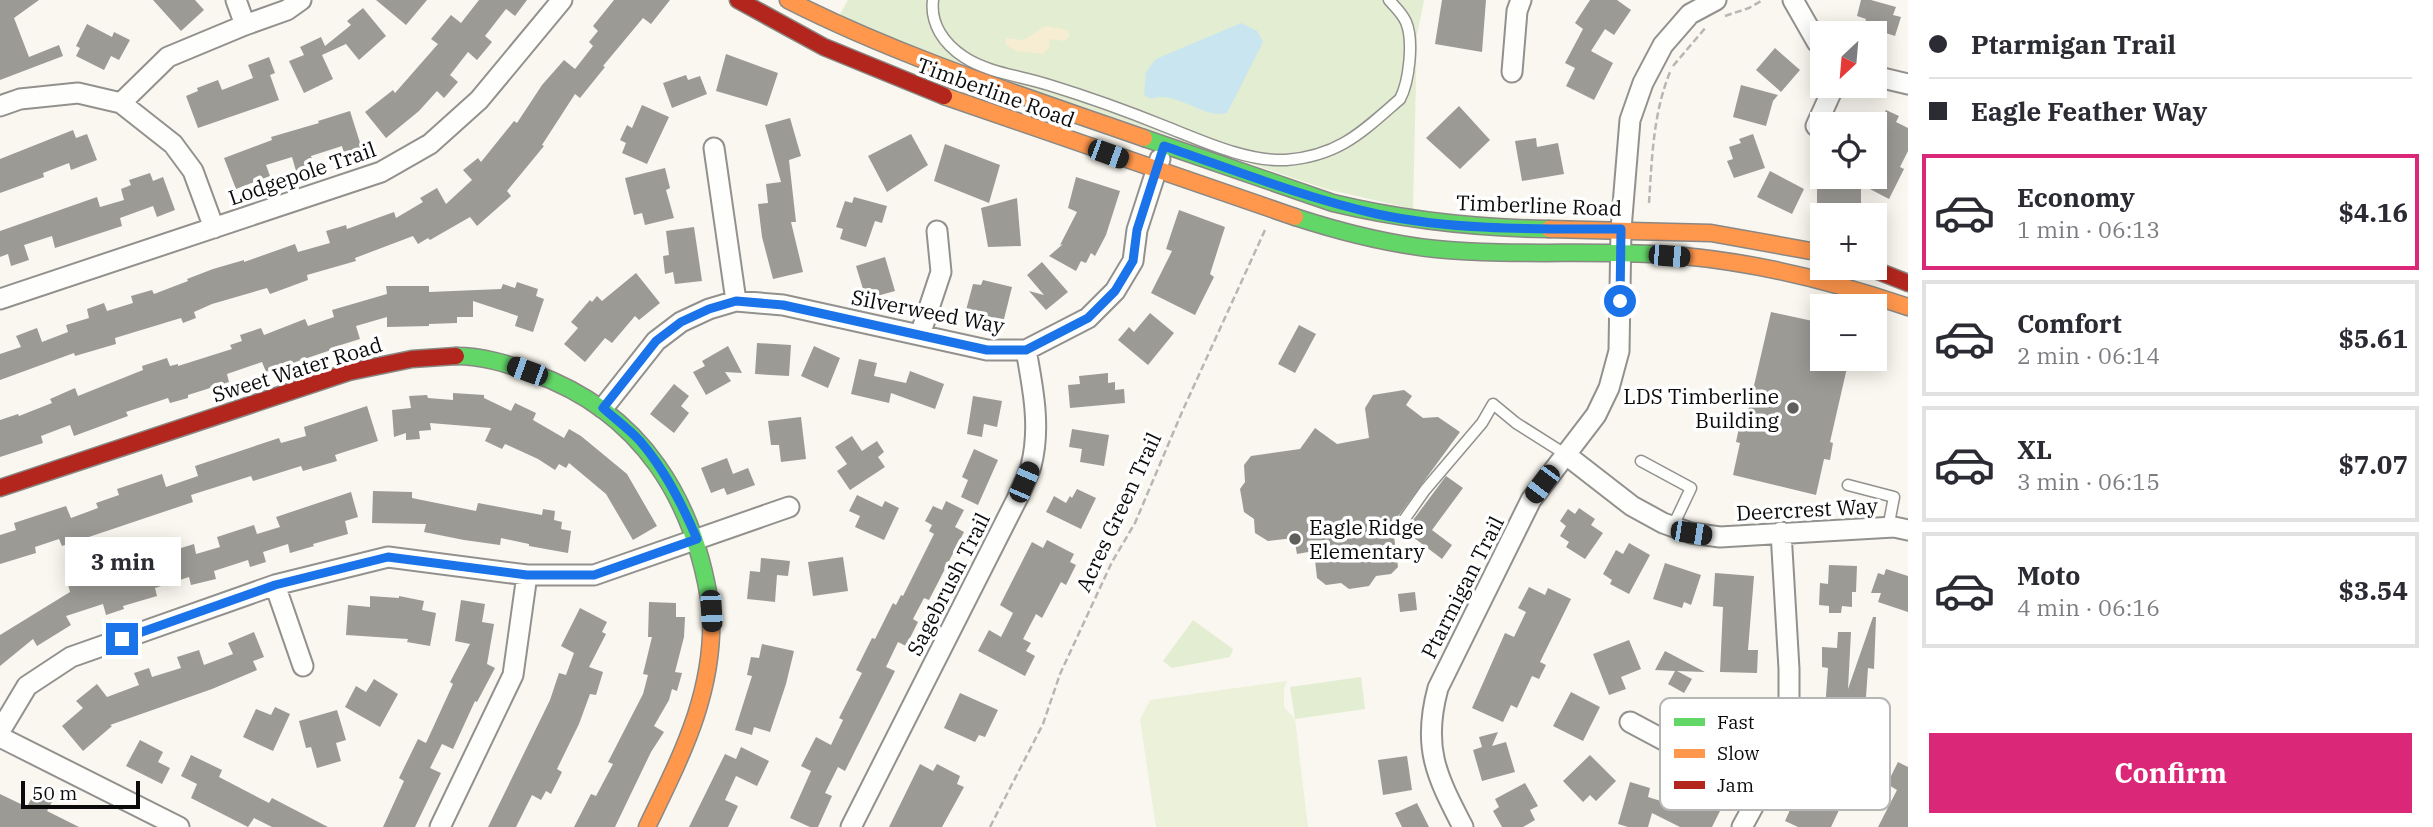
<!DOCTYPE html>
<meta charset="utf-8">
<style>
:root{--surface:#fff;--page:#f2f2f3;--text:#2b2b33;--muted:#7c7c81;--line:#e1e1e2;--accent:#db2777}
body{margin:0;font-family:"IBM Plex Serif",serif;background:var(--page);color:var(--text);height:100vh;display:flex;flex-direction:column;font-size:26px;white-space:nowrap}
*{box-sizing:border-box;margin:0}
p{font-size:23px;color:var(--muted)}
.icon{flex:none;width:38px;height:38px;fill:none;stroke:currentColor;stroke-width:2;stroke-linecap:round;stroke-linejoin:round}
.map{position:relative;flex:1;overflow:hidden}
.sheet{display:flex;flex-direction:column;background:var(--surface);width:525px}
.sheet>*{flex:none}
.top-card{display:grid;align-content:center;height:154px;padding:0 21px;background:var(--surface)}
.needle{width:46px;rotate:206deg}
.controls{position:absolute;left:1810px;top:21px;display:grid;gap:14px}
.controls a{display:grid;place-items:center;width:77px;height:77px;border-radius:0px;background:var(--surface);box-shadow:0 4px 18px #0003;font-size:35px}
.scale{position:absolute;left:21px;bottom:18px;width:119px;box-sizing:border-box;padding-left:7px;border:4px solid #0b0b0b;border-top:0;font-size:19px;line-height:24px;white-space:nowrap;color:#0b0b0b;-webkit-text-stroke:5px #fff;paint-order:stroke}
.end{position:absolute;width:32px;height:32px;margin:-16px;border:9px solid #1a73e8;background:#fff;box-shadow:0 0 0 4px #fff}
.from{border-radius:50%}
.bubble{position:absolute;height:49px;border-radius:0px;background:var(--surface);box-shadow:0 4px 18px #0003;font-size:23px;font-weight:800;line-height:49px;text-align:center}
.car{position:absolute;width:21px;height:42px;margin:-21px -10px;border-radius:9px;box-shadow:0 0 5px 2px #0007;background:linear-gradient(#222 24%,#8ab4d8 0 40%,#222 0 76%,#8ab4d8 0 86%,#222 0)}
.top-card b{display:flex;align-items:center;gap:24px;height:66px;font-size:26px}
.top-card b+b{border-top:2px solid var(--line)}
.top-card i{width:18px;height:18px;background:var(--text)}
ul{padding:0;list-style:none}
li{display:flex;align-items:center;gap:21px;height:116px;margin:0 14px 10px;padding:0 7px;border:4px solid var(--line);border-radius:0px}
li div{flex:1}
li b{display:block;font-size:26px}
li em{font-style:normal;font-weight:800}
li.active{border-color:var(--accent)}
li>.icon{width:63px;height:63px;stroke-width:1.5}
.action{display:flex;gap:14px;margin-top:auto;padding:14px 21px}
.action a{flex:1;height:80px;border-radius:0px;background:var(--accent);color:#fff;font-size:28px;font-weight:800;line-height:80px;text-align:center}
main{display:flex;flex:1;min-height:0}
.map>svg:first-child{display:block}
</style>
<main>
<div class="map">
<svg width="1908" height="827" viewBox="0 0 1908 827">
<rect width="100%" height="100%" fill="#f9f7ef"/>
<!-- green -->
<path fill="#e3edd1" d="M848,0H1424L1417,35L1413,209L1326,189L963,66L839,16Z
M1193,620L1233,649L1230,657L1172,668L1163,661Z
M1361,677L1365,709L1295,719L1290,687Z"/>
<!-- sand -->
<path fill="#f7edd3" d="M1046,26L1067,30L1070,36L1064,41L1050,39L1049,48L1043,54L1016,51L1005,44L1006,38L1023,40Z"/>
<!-- pitch -->
<path fill="#ecf1da" d="M1287,681L1284,689V707L1295,719L1308,827H1156L1140,720L1150,700Z"/>
<!-- water -->
<path fill="#c9e5f0" d="M1241,23L1257,31L1263,42L1227,113C1205,120 1175,89 1151,99L1144,95L1146,72L1156,59Z"/>
<!-- building -->
<path fill="#9c9a95" d="M0,0H39L14,18L29,57L59,45L63,56L0,80Z
M153,0H195L204,10L181,31Z
M376,0H427L406,25Z
M479,0H527L515,16L506,9L485,36L492,42L477,60L468,52L450,75L458,82L444,98L437,91L419,111L386,138L365,112L393,90L395,93L438,44L431,39L451,15L461,23Z
M614,0H670L651,24L643,18L603,66L605,67L580,98L575,94L542,145L544,146L507,191L511,196L477,226L470,217L430,240L428,238L418,244L413,236L355,258L356,261L307,275L308,280L270,294L267,288L212,304L194,312L196,318L183,323L181,318L171,321L115,338L116,344L75,356L74,353L0,380V354L21,347L16,336L37,328L42,342L68,332L66,325L89,318L87,309L104,303L107,311L133,303L131,296L152,290L154,294L188,281L187,279L213,269L244,260V262L295,244L298,252L330,243L326,231L346,225L347,229L394,212L396,218L423,202L420,198L437,188L446,204L472,180L463,170L478,158L481,162L514,121L517,123L542,85L564,60L575,69L593,46L589,42L598,31L593,26Z
M1442,0H1486L1482,52L1435,44Z
M1590,0H1617L1631,10L1614,35L1605,29L1591,51L1613,63L1594,100L1566,86L1575,68L1565,63L1583,29L1575,23Z
M1861,0H1871L1896,7L1893,15L1901,17L1895,36L1864,26L1866,19L1857,16Z
M363,8L386,36L359,60L346,44L322,55L333,79L304,93L289,61L304,55L300,47L321,37L325,46L351,25L347,21Z
M87,24L112,37L114,32L130,40L119,60L111,56L104,70L76,56L80,48L76,46Z
M1775,48L1800,70L1781,92L1756,70Z
M726,54L778,73L767,106L716,91Z
M269,57L275,73L270,75L279,100L198,128L186,96L198,91L197,88L218,80L222,90L253,78L248,65Z
M686,75L688,80L700,76L707,94L672,108L663,83Z
M1741,85L1778,95L1773,101L1766,126L1733,117Z
M642,105L669,117L647,164L622,153L626,143L620,140L627,125L632,128Z
M1459,106L1490,140L1460,169L1426,138Z
M1886,110L1899,116L1896,122L1908,128V151L1900,167L1904,169L1889,199L1847,177H1874V135Z
M350,111L362,149L344,154L342,146L311,156L314,166L296,171L292,157L266,165L270,176L236,189L224,158L272,140L271,137L319,123L318,121Z
M790,118L801,156L789,160L796,222H791L803,272L773,279L762,237L758,204L768,203L766,184L781,182L765,125Z
M73,130L76,138L87,134L97,160L71,170L69,163L43,173L44,177L0,193V159Z
M911,134L928,165L887,192L868,156Z
M1753,134L1765,168L1734,178L1727,161L1733,159L1729,147L1741,143L1739,139Z
M1536,138L1537,147L1558,143L1564,174L1522,181L1515,141Z
M945,144L1000,165L989,203L934,181Z
M665,168L670,188L666,190L674,218L645,225L642,213L634,215L625,178Z
M1770,171L1804,189L1792,214L1757,197Z
M150,173L153,181L163,177L175,210L157,217L153,206L120,218L122,226L55,248L52,236L24,245L29,260L11,266L8,254L0,257V231L97,197L100,207L124,200L121,189L131,185L129,180Z
M1076,177L1120,191L1106,235L1095,256L1091,253L1086,263L1081,261L1076,271L1049,256L1063,244L1060,245L1077,212L1068,208Z
M1861,188V214L1817,215V189Z
M854,197L887,206L882,223L875,221L866,247L840,239L843,229L836,227L845,201L852,203Z
M1017,198L1021,246L988,247L981,208Z
M1179,210L1225,227L1210,274L1214,277L1195,315L1151,293L1172,251L1166,249Z
M694,227L702,281L675,284L673,272L665,274L663,256L669,255L666,231Z
M885,257L895,291L866,299L856,266Z
M1042,262L1068,292L1046,310L1029,291L1044,295L1027,275Z
M636,273L660,303L639,320L635,316L612,343L605,338L585,362L564,344L578,328L571,322L590,300L592,302L597,296L602,301Z
M983,280L1012,287L1003,323L965,314L973,284L981,285Z
M517,282L538,289L536,296L544,299L533,332L515,326L518,316L473,301V317H457V323L429,324V326L387,327V317L356,326L360,339L331,348V350L266,372L262,362L227,374L229,382L188,395V398L170,403L168,398L126,412L128,416L74,436L70,425L41,436L43,443L0,457V420L18,414L19,416L52,403L50,399L75,388L78,396L143,370L142,366L167,358L170,366L178,364V366L232,349L230,345L242,341L240,335L261,328L264,335L305,319L308,326L334,317L332,310L387,294L386,286H429V292L501,289L503,284L515,288Z
M1771,312L1822,323V359H1849L1830,442L1833,443L1830,460L1824,459L1816,495L1733,475L1740,443L1736,442L1741,418L1746,420Z
M1150,313L1174,333L1148,365L1118,340L1129,327L1134,332Z
M1299,325L1316,334L1295,373L1278,364Z
M757,343L791,345L789,376L755,374Z
M728,346L742,373L725,372L731,381L706,395L693,372L705,366L702,361Z
M814,346L840,358L828,388L801,376Z
M859,359L877,363L874,376L906,383L910,371L944,384L935,409L891,393L889,403L851,394Z
M1108,373V383L1115,382V390L1124,389L1125,403L1070,408L1068,385L1080,384L1079,376Z
M674,384L689,396L681,406L689,413L674,433L650,414Z
M1404,390L1412,396L1406,405L1423,418L1438,417L1460,432L1394,522L1392,521L1398,567L1391,574L1376,576L1369,586L1349,589L1341,583L1326,585L1317,578L1314,551L1297,554L1294,538L1268,541L1255,533L1254,519L1244,512L1240,489L1245,482L1244,465L1251,456L1300,449L1315,428L1337,444L1369,438L1365,408L1373,395Z
M453,393L484,395V398L511,411L515,403L536,413L533,420L564,438L569,429L581,436L627,474L657,526L633,540L606,494L569,463L566,468L559,464L555,470L538,459L505,444L502,449L485,441L491,428L430,423L431,430L419,431L420,439L406,440V433L394,437L392,410L411,408L409,396L427,395L428,398L453,400Z
M973,396L1002,401L997,427L984,424L982,437L967,434Z
M367,406L378,441L335,455L337,461L303,471L301,466L253,481L251,476L191,495L193,502L62,546L59,539L35,547L36,553L0,564V535L16,530L14,523L66,506L71,518L98,508L96,503L119,495L117,489L162,474L166,487L198,476L195,466L279,438L281,443L306,436L304,427Z
M801,417L806,459L781,462L779,445H771L768,421Z
M1072,429L1109,435L1104,466L1080,462L1082,449L1069,447Z
M852,436L862,451L877,441L884,452L878,457L885,467L850,490L837,471L847,464L835,447Z
M974,449L998,460L978,505L961,497L968,480L962,477Z
M727,458L733,474L748,468L755,485L727,495L724,488L711,493L701,468Z
M1446,476L1463,488L1432,530L1452,545L1442,559L1405,531Z
M1077,489L1096,498L1081,529L1046,512L1054,496L1066,503L1070,496L1072,498Z
M373,491L412,492V498L476,511L478,503L542,515L543,509L555,511L554,520L562,522L561,529L571,531L568,553L529,546V544L501,538L500,545L464,540L424,532L426,524L372,523Z
M351,492L358,517L345,521L348,534L313,544L314,546L290,553L288,544L263,552L266,562L250,567L248,560L214,571L216,579L191,585L189,577L155,588L157,596L123,606L124,609L106,615L103,604L66,616L71,625L37,646L33,639L0,666V635L70,592L67,581L110,567L111,570L194,544L196,554L220,547L217,537L254,525L257,534L280,527L276,517Z
M857,495L882,507L885,501L899,508L884,540L855,527L860,516L849,511Z
M946,501L964,510L955,527L964,532L929,600L924,598L913,619L918,622L906,646L898,642L886,667L895,671L845,771L838,767L825,793L832,796L818,827H810L790,818L811,771L801,766L816,737L831,745L843,720L839,718L862,673L856,670L872,638L875,639L893,603L896,605L901,595L903,596L934,534L929,531L932,525L925,521L933,506L942,510Z
M1579,508L1595,519L1591,525L1603,533L1585,559L1566,547L1569,542L1560,536L1566,526L1560,521L1568,509L1575,514Z
M1047,540L1074,554L1070,562L1076,565L1066,585L1061,582L1042,618L1036,614L1023,639L1031,643L1026,651L1035,656L1025,676L978,651L989,630L1001,637L1013,613L1000,605L1032,542L1043,548Z
M1629,543L1650,555L1629,594L1610,584L1612,580L1603,574L1616,550L1623,554Z
M843,557L848,591L813,596L808,562Z
M761,558L790,561L788,576L777,575L775,602L747,599L750,571L760,572Z
M1665,563L1701,575L1691,605L1684,602L1682,608L1653,599Z
M1829,565L1857,566L1856,592H1852V607L1842,606L1841,613H1829V606L1819,605L1820,583L1828,584Z
M1886,569L1908,576V612L1878,602L1881,593H1871L1878,573L1884,575Z
M1715,573L1754,576L1748,650H1758L1757,673L1720,672L1723,607L1713,606Z
M1529,587L1545,595L1548,588L1571,599L1540,662L1546,665L1539,679L1532,676L1517,708L1511,705L1503,722L1472,708L1505,633L1514,637L1526,612L1518,608Z
M1415,592L1417,610L1400,612L1398,594Z
M370,596L399,598V596L424,601L422,610L436,613L430,646L407,642L408,639L346,635L348,605L370,607Z
M461,600L485,604L482,622L494,624L487,664L495,668L477,702L475,701L453,749L442,744L430,768L441,773L415,827H383L404,781L399,778L418,739L426,743L453,684L450,682L470,644L455,641Z
M649,602L676,603V617H685L684,637L675,672L682,673L677,691L672,689L669,700L654,726L664,732L651,752L615,827H574L591,794L596,796L613,764L608,762L643,694L648,675L643,674L652,637H648Z
M580,608L607,622L602,632L606,634L589,667L603,672L596,695L590,694L579,724L557,769L562,772L551,794L546,791L541,800L532,795L516,827H488L550,700L559,673L566,675L574,653L561,646Z
M1873,617H1876L1874,669L1868,668L1864,726L1824,723L1828,668L1822,667V647L1837,648L1838,632H1851L1848,689Z
M254,632L264,657L253,661L257,670L212,689L110,725L112,726L83,751L62,726L83,708L76,701L97,684L107,697L139,685L134,673L149,668L152,677L181,668L177,657L199,650L204,665L233,654L228,643Z
M1629,640L1641,669L1621,677L1626,689L1609,695L1593,654Z
M762,644L794,651L786,684L770,732L754,727L752,735L735,730L752,676L747,675L751,657L759,658Z
M1665,651L1705,672L1677,671L1692,679L1684,693L1668,684L1675,671L1655,670Z
M374,679L398,694L380,727L345,707L356,686L366,692Z
M1571,692L1600,707L1583,741L1553,726Z
M960,693L998,710L985,737L979,735L975,742L944,728Z
M275,707L290,714L273,751L243,737L256,709L271,715Z
M337,710L346,740L336,743L341,761L317,768L311,747L306,748L299,721Z
M1498,732L1492,746L1506,742L1515,772L1482,781L1473,750L1482,747L1479,737Z
M140,740L163,752L158,762L170,768L162,784L126,766Z
M741,747L769,761L757,786L736,776L725,800L738,806L728,827H689L725,754L736,759Z
M1835,747L1867,763L1853,791L1849,789L1831,827H1798L1785,821L1794,801L1805,806L1820,774L1809,769L1819,748L1832,755Z
M191,755L222,770L219,777L269,803L272,798L328,827H272L254,818L248,827L191,798L197,784L181,776Z
M1590,755L1616,781L1596,801L1590,795L1583,802L1563,781Z
M1407,756L1412,790L1383,795L1378,760Z
M1898,762L1908,767V827H1878L1897,790L1887,784Z
M920,764L933,771L937,764L960,776L957,784L964,787L942,827H889Z
M1630,782L1650,788L1648,797L1677,806L1684,793L1720,811L1712,827H1680L1652,813L1648,827H1628L1618,824Z
M1525,783L1538,806L1530,810L1535,820L1523,827H1502L1493,811L1499,807L1495,799Z
M34,793L52,802L47,811L79,827H0V794L27,807Z
M1417,803L1429,827H1402L1395,813Z"/>
<g fill="none" stroke-linecap="round" stroke-linejoin="round">
<defs>
<path id="lane" d="M933,0C930,24 944,44 964,57C988,73 1022,76 1049,85C1088,97 1127,111 1164,126C1200,140 1246,162 1286,160C1339,156 1362,132 1400,99C1409,82 1414,41 1406,22C1402,13 1395,7 1389,0
M1641,461L1691,488L1673,526
M1848,485L1894,497L1888,528
M1399,527L1425,490L1482,423L1493,404L1516,423L1565,454"/>
<path id="street" d="M236,0L245,25
M1793,0L1817,42L1822,46
M1512,72L1517,11L1521,0
M1874,76L1908,84
M121,103L168,57L245,25L287,10L301,0
M0,106L20,99L78,93L121,103L173,144L193,171L214,228
M1816,126L1834,86
M714,148L736,301
M0,299L381,172L430,144L479,100L562,0
M920,335L941,272L937,231
M603,408L656,341L681,322L709,309L736,301L783,305L987,350H1026L1088,318L1115,291L1133,261L1137,230L1160,159
M1565,454L1632,506L1663,523L1691,533L1720,537L1894,527L1908,530
M275,585L303,666
M1630,722L1761,792
M0,731L27,686L71,657L275,585L388,557L527,575H594L789,507
M0,737L179,827
M440,827L513,675L527,575
M851,827L1018,497C1022,487 1028,476 1031,466C1041,428 1033,388 1026,350
M1463,827C1436,775 1422,747 1438,688L1531,500L1596,415L1609,388L1619,351L1621,229L1630,120L1643,83L1663,45L1690,14L1716,0
M1742,827L1761,792L1786,738L1789,714V669L1781,532"/>
<path id="fast" d="M1144,138L1333,203C1404,220 1476,228 1549,229
M1295,217C1341,232 1388,244 1436,249C1518,257 1601,249 1683,256
M456,356C483,356 508,364 533,373C642,412 696,501 711,611"/>
<path id="slow" d="M788,0C902,58 1024,96 1144,138
M944,96L1295,217
M1549,229L1711,233L1822,253
M1683,256C1760,263 1835,282 1908,307
M647,827C681,756 715,693 711,611"/>
<path id="jam" d="M738,0L824,47L944,96
M1870,268L1908,283
M0,488L349,372L412,359L456,356"/>
</defs>
<!-- lane casing -->
<use href="#lane" stroke="#92918e" stroke-width="13"/>
<!-- street casing -->
<use href="#street" stroke="#92918e" stroke-width="23"/>
<!-- fast casing -->
<use href="#fast" stroke="#898884" stroke-width="19"/>
<!-- slow casing -->
<use href="#slow" stroke="#898884" stroke-width="19"/>
<!-- jam casing -->
<use href="#jam" stroke="#898884" stroke-width="19"/>
<!-- path -->
<path stroke="#b7b6b5" stroke-width="2.5" stroke-dasharray="7 3.5" stroke-linecap="butt" d="M1725,16L1749,8L1763,0
M1673,66L1707,26
M1649,203C1652,158 1653,114 1670,72
M990,827L1043,724L1060,674L1112,562L1135,523L1182,412L1265,230"/>
<!-- lane -->
<use href="#lane" stroke="#fefefd" stroke-width="10"/>
<!-- street -->
<use href="#street" stroke="#fefefd" stroke-width="19"/>
<!-- fast -->
<use href="#fast" stroke="#63d668" stroke-width="16"/>
<!-- slow -->
<use href="#slow" stroke="#ff974d" stroke-width="16"/>
<!-- jam -->
<use href="#jam" stroke="#b3261e" stroke-width="16"/>
</g>
<g fill="none" stroke-linecap="round" stroke-linejoin="round">
<!-- route -->
<path stroke="#1a73e8" stroke-width="9" d="M122,639L275,585L388,557L527,575H594L697,539C682,504 665,470 640,441C629,429 615,419 603,408L656,341L681,322L709,309L736,301L783,305L987,350H1026L1088,318L1115,291L1133,261L1137,230L1164,146C1234,170 1305,198 1377,214C1455,231 1542,229 1621,229L1620,301"/>
</g>
<!-- markers -->
<g fill="#5e5e5b" stroke="#fff" stroke-width="2.5">
<circle cx="1793" cy="408" r="7"/>
<circle cx="1295" cy="539" r="7"/>
</g>
<g text-anchor="middle" dominant-baseline="central" stroke-width="7" stroke-linejoin="round" paint-order="stroke">
<!-- street labels -->
<g font-size="21" fill="#0b0b0b" stroke="#fff">
<text transform="translate(996 92) rotate(20)">Timberline Road</text>
<text transform="translate(302 173) rotate(-19)">Lodgepole Trail</text>
<text transform="translate(1539 205) rotate(2)">Timberline Road</text>
<text transform="translate(928 311) rotate(11)">Silverweed Way</text>
<text transform="translate(297 369) rotate(-17)">Sweet Water Road</text>
<text transform="translate(1807 509) rotate(-3)">Deercrest Way</text>
<text transform="translate(1118 512) rotate(-65)">Acres Green Trail</text>
<text transform="translate(948 584) rotate(-63)">Sagebrush Trail</text>
<text transform="translate(1462 587) rotate(-63)">Ptarmigan Trail</text>
</g>
<!-- poi labels -->
<g font-size="21" fill="#0b0b0b" stroke="#fff" text-anchor="end">
<text x="1779" y="396">LDS Timberline<tspan x="1779" dy="24">Building</tspan></text>
<text x="1309" y="527" text-anchor="start">Eagle Ridge<tspan x="1309" dy="24">Elementary</tspan></text>
</g>
</g>
<!-- legend -->
<rect x="1660" y="698" width="230" height="112" rx="10" fill="#fff" stroke="#b6b6b6" stroke-width="2"/>
<rect x="1674" y="718" width="31" height="8" fill="#63d668"/>
<rect x="1674" y="749" width="31" height="9" fill="#ff974d"/>
<rect x="1674" y="781" width="31" height="8" fill="#b3261e"/>
<g font-size="19" fill="#0b0b0b">
<text x="1717" y="729">Fast</text>
<text x="1717" y="760">Slow</text>
<text x="1717" y="792">Jam</text>
</g>
</svg>
<div class="controls">
<a><svg class="needle" viewBox="-14 -14 28 28"><path d="M0-13l5 13h-10z" fill="#e53935"/><path d="M0 13l5-13h-10z" fill="#7c7c81"/></svg></a>
<a><svg class="icon" aria-label="locate" viewBox="0 0 24 24"><circle cx="12" cy="12" r="6"/><path d="M12 2v4M12 18v4M2 12h4M18 12h4"/></svg></a>
<a>+</a>
<a>−</a>
</div>
<div class="scale">50 m</div>
<i class="end from" style="left:1620px;top:301px"></i>
<i class="end" style="left:122px;top:639px"></i>
<div class="bubble" style="left:65px;top:537px;width:116px">3 min</div>
<i class="car" style="left:1108px;top:154px;rotate:110deg"></i>
<i class="car" style="left:1669px;top:256px;rotate:95deg"></i>
<i class="car" style="left:527px;top:371px;rotate:290deg"></i>
<i class="car" style="left:1024px;top:482px;rotate:23deg"></i>
<i class="car" style="left:1542px;top:484px;rotate:217deg"></i>
<i class="car" style="left:1691px;top:533px;rotate:99deg"></i>
<i class="car" style="left:711px;top:611px;rotate:177deg"></i>
</div>
<section class="sheet">
<div class="top-card">
<b><i class="from"></i>Ptarmigan Trail</b>
<b><i></i>Eagle Feather Way</b>
</div>
<ul>
<li class="active"><svg class="icon" aria-label="car" viewBox="0 0 24 24"><path d="M5 17H2v-5l4-1 3-4h7l3 4 3 1v5h-3M9 17h6M6 11h13"/><circle cx="7" cy="17" r="2"/><circle cx="17" cy="17" r="2"/></svg><div><b>Economy</b><p>1 min · 06:13</p></div><em>$4.16</em></li>
<li><svg class="icon" aria-label="car" viewBox="0 0 24 24"><path d="M5 17H2v-5l4-1 3-4h7l3 4 3 1v5h-3M9 17h6M6 11h13"/><circle cx="7" cy="17" r="2"/><circle cx="17" cy="17" r="2"/></svg><div><b>Comfort</b><p>2 min · 06:14</p></div><em>$5.61</em></li>
<li><svg class="icon" aria-label="car" viewBox="0 0 24 24"><path d="M5 17H2v-5l4-1 3-4h7l3 4 3 1v5h-3M9 17h6M6 11h13"/><circle cx="7" cy="17" r="2"/><circle cx="17" cy="17" r="2"/></svg><div><b>XL</b><p>3 min · 06:15</p></div><em>$7.07</em></li>
<li><svg class="icon" aria-label="car" viewBox="0 0 24 24"><path d="M5 17H2v-5l4-1 3-4h7l3 4 3 1v5h-3M9 17h6M6 11h13"/><circle cx="7" cy="17" r="2"/><circle cx="17" cy="17" r="2"/></svg><div><b>Moto</b><p>4 min · 06:16</p></div><em>$3.54</em></li>
</ul>
<div class="action"><a>Confirm</a></div>
</section>
</main>
